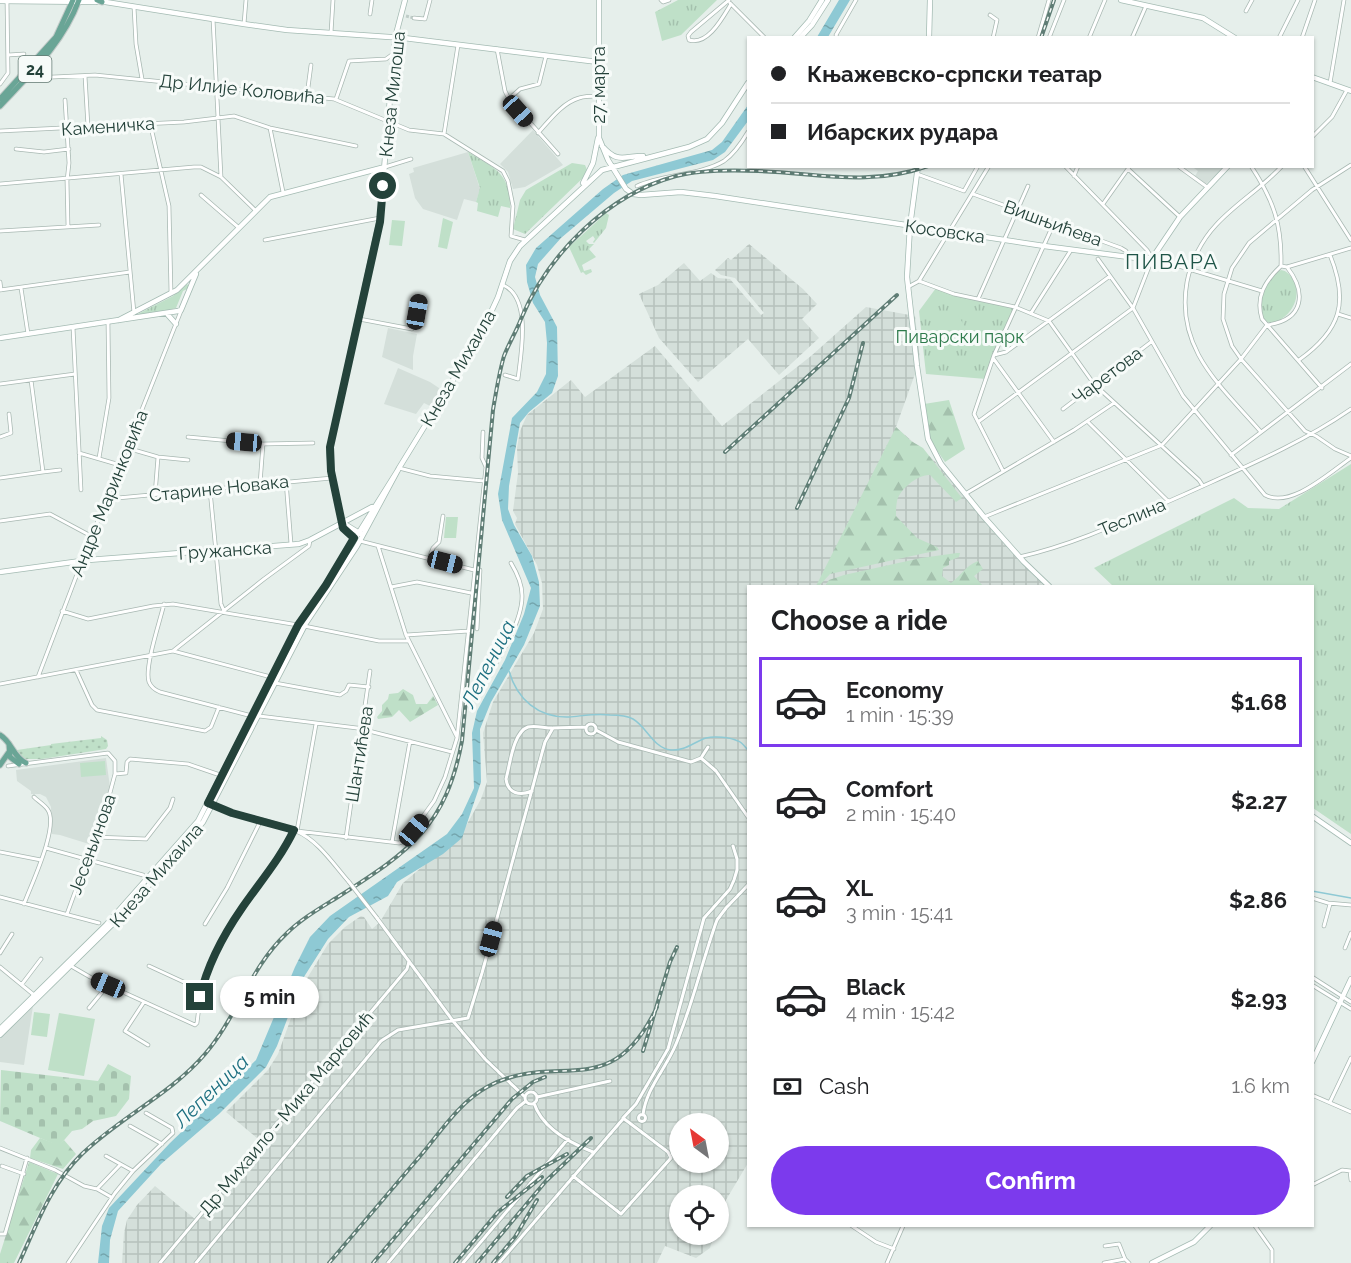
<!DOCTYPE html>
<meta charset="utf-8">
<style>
:root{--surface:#fff;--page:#f2f2f2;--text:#202124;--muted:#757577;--line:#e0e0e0;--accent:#7c3aed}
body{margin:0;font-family:Raleway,sans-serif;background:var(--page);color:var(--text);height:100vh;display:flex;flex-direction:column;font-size:22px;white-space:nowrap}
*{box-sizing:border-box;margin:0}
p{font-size:20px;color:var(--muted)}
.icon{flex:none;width:33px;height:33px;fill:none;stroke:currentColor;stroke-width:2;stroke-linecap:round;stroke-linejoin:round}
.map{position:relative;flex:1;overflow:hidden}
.drawer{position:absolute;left:747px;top:585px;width:567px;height:642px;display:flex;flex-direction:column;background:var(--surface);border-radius:0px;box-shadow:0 2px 4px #0004}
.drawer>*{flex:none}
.hud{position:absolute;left:747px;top:36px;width:567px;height:132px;border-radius:0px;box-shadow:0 2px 4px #0004;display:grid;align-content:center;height:132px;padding:0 24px;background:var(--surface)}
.needle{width:39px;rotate:328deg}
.buttons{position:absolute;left:669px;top:1113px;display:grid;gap:12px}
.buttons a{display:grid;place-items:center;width:60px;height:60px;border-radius:50%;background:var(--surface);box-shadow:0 2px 4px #0004;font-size:30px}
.end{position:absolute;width:27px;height:27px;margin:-14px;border:8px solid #24423a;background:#fff;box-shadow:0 0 0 3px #fff}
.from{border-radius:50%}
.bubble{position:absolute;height:42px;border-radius:21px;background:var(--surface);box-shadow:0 2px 4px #0004;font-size:20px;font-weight:700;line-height:42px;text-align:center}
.car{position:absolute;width:18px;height:36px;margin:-18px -9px;border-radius:8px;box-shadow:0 0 4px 2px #0007;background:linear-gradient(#222 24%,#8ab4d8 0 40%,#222 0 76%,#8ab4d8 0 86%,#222 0)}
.hud b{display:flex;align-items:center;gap:21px;height:57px;font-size:22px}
.hud b+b{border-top:2px solid var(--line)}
.hud i{width:15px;height:15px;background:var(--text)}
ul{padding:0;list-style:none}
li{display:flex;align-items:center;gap:18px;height:90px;margin:0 12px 9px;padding:0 12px;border:3px solid transparent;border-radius:0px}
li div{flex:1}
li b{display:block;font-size:22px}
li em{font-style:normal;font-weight:700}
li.active{border-color:var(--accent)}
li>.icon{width:54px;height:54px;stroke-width:1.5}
h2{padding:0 24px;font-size:27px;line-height:72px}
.pay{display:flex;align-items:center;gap:15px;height:66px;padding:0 24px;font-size:22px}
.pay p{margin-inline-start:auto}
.primary-button{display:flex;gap:12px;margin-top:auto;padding:12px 24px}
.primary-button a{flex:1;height:69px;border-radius:36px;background:var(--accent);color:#fff;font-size:24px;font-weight:700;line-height:69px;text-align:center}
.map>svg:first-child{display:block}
</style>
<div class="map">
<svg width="1351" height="1263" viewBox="0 0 1351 1263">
<defs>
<pattern id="industrial-grid" width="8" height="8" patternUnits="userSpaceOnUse" patternTransform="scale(1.5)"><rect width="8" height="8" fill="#d4dfda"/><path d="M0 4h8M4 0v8" fill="none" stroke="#b6c1bc"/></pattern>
<pattern id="grass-dots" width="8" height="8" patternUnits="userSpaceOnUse" patternTransform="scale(1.5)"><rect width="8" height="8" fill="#bfe0c8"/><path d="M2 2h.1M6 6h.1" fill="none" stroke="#a4c1ad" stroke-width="1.8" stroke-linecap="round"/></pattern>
<pattern id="forest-firs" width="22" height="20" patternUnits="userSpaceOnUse" patternTransform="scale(1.5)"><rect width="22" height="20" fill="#bfe0c8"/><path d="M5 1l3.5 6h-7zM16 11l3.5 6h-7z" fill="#a4c1ad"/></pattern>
<pattern id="cemetery-stones" width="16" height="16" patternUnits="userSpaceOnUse" patternTransform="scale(1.5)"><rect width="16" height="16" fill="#bfe0c8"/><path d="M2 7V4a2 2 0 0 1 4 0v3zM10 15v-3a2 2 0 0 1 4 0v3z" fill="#a4c1ad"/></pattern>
<pattern id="park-tufts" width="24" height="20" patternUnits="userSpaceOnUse" patternTransform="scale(1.5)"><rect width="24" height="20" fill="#bfe0c8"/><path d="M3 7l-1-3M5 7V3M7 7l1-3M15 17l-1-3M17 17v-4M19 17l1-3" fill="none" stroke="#a4c1ad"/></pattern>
<pattern id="water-ripples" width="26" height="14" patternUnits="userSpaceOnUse" patternTransform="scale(1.5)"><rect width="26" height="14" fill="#8ec9d4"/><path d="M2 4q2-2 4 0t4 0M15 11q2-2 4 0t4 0" fill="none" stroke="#74a5ad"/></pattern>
</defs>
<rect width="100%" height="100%" fill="#e6efeb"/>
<!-- built -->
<path fill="#d4dfda" d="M533,130L563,165L525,187L513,189L508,172L500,164Z
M468,152L480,189L476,202L464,199L457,220L423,209L415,198L409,174L414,172L413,168Z
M1196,167H1225L1206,184L1195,176L1198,171L1194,168Z
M388,328L417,334L413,356V370L382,357Z
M398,368L430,382L442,390L437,398L435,397L432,407L424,403L416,414L384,404Z
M106,758L110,787L89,844L60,835L52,834L51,807L46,797L40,794H31V791L17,781L16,770Z
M33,1006L24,1065L0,1062V1039Z"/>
<!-- industrial -->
<path fill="url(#industrial-grid)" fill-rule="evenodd" d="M749,244L803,289L817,304L802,319L819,338L779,375L748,339L698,382L659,338L639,294L658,285L684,263L700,281L711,273L718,278L730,279L761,315L764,313L735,278L721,275L715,270L728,258L731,260Z
M866,307L915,316L920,360L896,427L947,472L1008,545L1051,586H748V1163L726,1200L719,1222L718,1196H680V1234L714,1235L710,1248L696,1258L665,1246L657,1263H122L124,1233L127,1220L137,1205L155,1186L195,1219L259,1144L258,1139L226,1112L268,1070L278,1054L303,985L328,944L345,927L361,916L364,917L372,929L380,922L403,883L462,833L481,799L487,782L483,733L493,702L534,633L543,609L542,583L537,565L515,524L517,518L513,511L518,473L517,448L520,431L527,415L571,380L585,397L655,346L722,426L811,356ZM680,1124H718V1162H680Z"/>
<!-- grass -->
<path fill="url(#grass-dots)" d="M101,736L107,740L108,746L106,749L42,759H23L14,748L17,750L51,745V744L101,738Z"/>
<!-- forest -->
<path fill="url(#forest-firs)" d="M949,400L965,449L945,462L929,439L924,404Z
M896,427L911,441L923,448L962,498L956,502L930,475C918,474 900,489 897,501C896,506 896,511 896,516L917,538L937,547L939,550L830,574L819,586H816Z
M957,553H960L959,557L949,561V565L943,568L942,576L951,583C962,575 964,567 978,561L983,569L974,576L983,586H825L829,580L844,575L921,558Z
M403,689L413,695L416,704H427L433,696L438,705L410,722L399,710L392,717L378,719L377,717L382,711V705L388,699L389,694L398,693Z
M40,1138L59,1145L64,1140L76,1154L63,1169L30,1158L31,1150Z
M29,1162L58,1174L14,1263H0V1254Z"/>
<!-- cemetery -->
<path fill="url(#cemetery-stones)" d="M108,1064L131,1076L129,1099L116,1116L93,1121L82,1129L72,1131L59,1146L0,1121L1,1070L98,1081Z"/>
<!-- park -->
<path fill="url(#park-tufts)" d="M678,0H717L681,35L662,41L655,12Z
M468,152C494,168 511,173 510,208L501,206L498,217L477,211L478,203L476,202L480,188Z
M572,163L585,165L588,172L587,174L525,234L513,229L520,200L526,190Z
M606,213L609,215L606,228L594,243L593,242L595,239L593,236L586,241L589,244H594L589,249L596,257L582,265L584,271L591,269L592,272L586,275L583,272L581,273L569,247Z
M1281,270C1287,271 1289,274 1292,278C1309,304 1274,333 1264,319C1254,305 1268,277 1281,270Z
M187,284L189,286L187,289L183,291L176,308L153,314H138L173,296Z
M936,288L1015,308L994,355L986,379L926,374L919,311Z
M1351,464V834L1313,808L1312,586H1113L1094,568L1234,498L1248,508L1279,509Z"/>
<!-- garden -->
<path fill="#bfe0c8" d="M443,218L453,222L447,249L438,247Z
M392,220L405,221L402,246L389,245Z
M958,315L965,327L942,340L936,329Z
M446,517H458L456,538H444Z
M105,761L106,775L81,777L80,763Z
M34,1012L50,1014L47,1037L31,1035Z
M59,1013L95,1019L84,1076L48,1070Z"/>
<!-- water -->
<path fill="url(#water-ripples)" d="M839,0H850L828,37H817Z
M748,105V121L725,152L713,160L632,181L614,193L561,238L538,264L535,277L540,295L557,327L558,376L552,393L529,412L520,423L509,486L508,509L514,525L532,556L539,582L540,606L524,645L491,702L480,729L481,782L462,838L443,854L397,882L388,896L349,917L328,939L302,980L277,1046L266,1067L219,1114L161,1164L118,1211L110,1240L109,1263H98L102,1226L109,1208L170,1143L256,1060L295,967L310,937L330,916L447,834L462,814L474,788L472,733L477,711L505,660L524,614L531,588L502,520L498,494L512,418L537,392L546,374L547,343L545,322L533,303L527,282L526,265L536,248L603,189L623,175L712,150L722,142Z"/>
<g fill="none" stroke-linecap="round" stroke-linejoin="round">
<!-- stream -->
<path stroke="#8ec9d4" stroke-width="1.5" d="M509,671C517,699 538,718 569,717C582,716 596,713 610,715C617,715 626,715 633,719C647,727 653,748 671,750C685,751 694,742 706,738C714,736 730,737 738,741C742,742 745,747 748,750
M1312,891L1351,898"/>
<!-- street-tunnel -->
<path stroke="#bfccc8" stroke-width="3" stroke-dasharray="3 1.5" stroke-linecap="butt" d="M406,16L414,18"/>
<defs>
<path id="street" d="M661,0L663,2L669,0
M729,0L691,32L688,36L689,40C708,46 723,17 731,4
M730,3L765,38
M134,7L136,44L142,79
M1246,11L1252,0
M370,14L372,0
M990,15L997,20L993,38
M414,18L425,19L430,0
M213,19L221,177L256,211
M244,24L246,0
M331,33L333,0
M837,38L836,35L856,0
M1038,38L1049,0
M1049,38L1064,0
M1089,38L1105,0
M1132,38L1146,6
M1279,38L1298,0
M1302,38L1315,0
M497,49L505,91L509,99L558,154
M8,55L24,54
M85,76L88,127
M32,78L95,75L334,99L409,130L444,134L503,171L508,181L513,206L511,236L525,240
M1330,83L1344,0
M0,84L8,73L7,1
M307,95L311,65
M336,99L349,61L386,59L393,54
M509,99L520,89L539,84L546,56
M65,100L69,163L67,181L68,227
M150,123L169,206L171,293
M270,128L283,192
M0,131L184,122L234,116L270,128L356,146
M538,133C549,121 562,103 579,98C585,96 592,96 598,96
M444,134L458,45
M1312,137L1332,117L1347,90
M16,149L44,152L69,149
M1351,165L1312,190L1249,243L1232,268L1224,294L1223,319L1232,346L1241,359L1305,431L1316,436L1335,449L1351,456
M1065,166L1147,250L1152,258
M1178,166L1207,187
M1251,166C1274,201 1282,225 1281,266
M1304,166L1351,240
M385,167L411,159
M1128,169L1180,217
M121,174L134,313
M917,174L964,191L978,166
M1074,176L1078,166
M0,184L194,167H201L221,177
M637,186C663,174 701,175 724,161C734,154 742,142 748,132
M973,194L1121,248L1126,251L1127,256
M201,195L238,227
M1103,204L1130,166
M0,231L99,225
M265,240L380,218
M1152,258L1262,291
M1098,259L1133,308L1183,396L1265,495C1291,509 1330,472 1351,458
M919,281L954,294L1015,307L1049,321L1094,384L1199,480L1203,486
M0,282L1,290
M503,285C532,298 521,353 518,379L505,375
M908,287L919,281L989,166
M21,288L28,334
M0,290L130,272
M978,299L1028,186
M1133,308L1152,259
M1031,313L1071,250
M1338,314L1351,318
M359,319L412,329L419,297
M1267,325C1304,320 1307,293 1287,267
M73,327L81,490
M994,355L1006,352L1110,276
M993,358L1054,442
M1299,360C1341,330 1349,302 1330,255
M31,380L43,472L60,470
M0,384L75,374
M1322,388L1262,319C1255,297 1265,281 1281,266L1287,267L1351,248
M1063,409L1151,342
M978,422L1133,308
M1088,422L1168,501
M1261,432C1221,386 1175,349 1187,282C1191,261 1202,240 1216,225C1236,203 1262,188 1282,166
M0,437L11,433L9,414
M188,437L263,444L313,443
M127,448L158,457L188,460
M79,453L120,465
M1231,455L1351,364
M99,458L109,398L108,323
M399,468L430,476L484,481
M1003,471L974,414L994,355L1054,223
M0,478L43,472
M286,481L291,544
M260,484L263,444
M210,490L221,604L224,611
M965,494L1074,430L1114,403
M155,495L158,457
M107,499L332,478
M984,517L1162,445L1241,359L1267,325
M0,521L50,514L91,536
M360,541L474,570
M378,546L406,635L457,737
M1019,557C1077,544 1130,518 1183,495C1240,469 1299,445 1351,409
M429,558L433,548L439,542L443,516
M391,587L417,582L471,593
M164,604C160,621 144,668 149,682C151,687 155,690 160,692L252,716
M62,611L88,619L153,606L173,604L298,625
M304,626L379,641H409
M477,629L480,570
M406,635L469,631
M173,651L271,677
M76,670L92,705L97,710L205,731L211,727L219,707
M38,677L82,561L181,311
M487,678C500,657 523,620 522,595C522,583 517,573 511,563
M275,683L340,695L346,691L349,685L369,687
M0,684L173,651L264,579L309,546L310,540
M259,716L357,728L452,752
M586 729a5 5 0 1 1 10 0a5 5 0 1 1-10 0Z
M316,724L297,831L399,843L405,841L434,801L445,777L457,738L486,467L482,458L483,432
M596,730L618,742L691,762L701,758L708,747
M701,758L716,771L748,817
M8,766L108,753L115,761V774L126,773L127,762L130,759L188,764L220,775
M532,791C520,796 508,794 506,779C510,765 513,732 528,727C535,725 544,728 552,728
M208,803C236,817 268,818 296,831C318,840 334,865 349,882
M95,837L146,839L170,808L173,799
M346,838L370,671
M392,842L410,741
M46,848L143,875
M0,852L41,860
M0,897L99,923
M1312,898L1328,903L1351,905
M24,904C31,885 59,827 48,810C45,805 38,801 34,797
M67,914L107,804L115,774
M377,918L453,1021L485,1059L525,1097
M205,924L227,888L261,820
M1324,926L1330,904
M1345,948L1351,933
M0,953L12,934
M71,966L90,977L195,1025L197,1023L201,990L215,955L236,918L275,864L294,830
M149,966L201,990
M0,967L34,995
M1312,977L1351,1002
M22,984L41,959
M1312,985L1351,1009
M144,1002L125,1031L148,1045
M89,1008L108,985
M525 1098a6 6 0 1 1 12 0a6 6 0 1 1-12 0Z
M1312,1095L1351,1112
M537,1097L610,1081
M1330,1102L1351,1058
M534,1103C542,1128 570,1143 593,1152
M638.5 1118a3.5 3.5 0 1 1 7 0a3.5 3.5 0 1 1-7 0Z
M643,1115C646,1088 666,1069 676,1044C693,1004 702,961 717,920L726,908L748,885
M130,1126L162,1144
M0,1148L55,1170L84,1186L97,1189L111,1197
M106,1156L133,1171
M2,1166L24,1174
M1350,1171L1351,1180
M573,1176L621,1214L671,1158L668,1152L623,1118L636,1104L668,1049L704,918L730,889L734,880L737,870V859L733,846
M1312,1185L1342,1170L1351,1171
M97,1189L120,1165
M852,1226L876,1242L894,1249
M1255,1226L1272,1250V1263
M0,1234H5L27,1158
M1105,1246L1119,1244L1125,1259L1129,1263
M68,1263L115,1193L133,1171L173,1133L172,1128L146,1113
M160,1263L407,969L409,961
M196,1263L381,1041L398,1030L468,1018L482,973L545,742L553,728L586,727
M388,1263L517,1108L526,1101
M463,1263L568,1139
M499,1263L623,1119
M887,1263L903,1226
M1104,1263L1125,1259"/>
<path id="secondary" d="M93,0L244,24L287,30L404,38L598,62
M599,0V138L608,160L626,189L633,194L641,195L681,192L715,196L1044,246L1144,259L1153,257L1180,217L1228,166
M1121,0L1203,18L1235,38
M0,1L96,2
M794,38L809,21L822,0
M800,38L812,25L828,0
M929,38L930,0
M1312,77L1351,91
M602,146C618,164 623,156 643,156
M918,166L910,226L907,277L917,366L928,439L941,464L984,517L1024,562L1049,586
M583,183L593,163L598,138
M168,315L176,324
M119,320L177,290L270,197L385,167
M0,338L178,311L181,310L196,274
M343,523L361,534
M354,538L343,528L331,471L329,451L380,218L395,38L405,0
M0,572L88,560L299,544L310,540L372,507
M1312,816L1351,843
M0,1029L106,925L198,821L298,625L326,585L398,470
M0,1035L131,906L203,822L306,623L357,546L399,468L480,336L498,297L510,261L520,246L602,170L689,147L707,139L722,123L748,83
M1312,1062L1351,979
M1152,1263L1194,1242L1210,1226"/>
<path id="primary" d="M97,0L102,2
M0,99L56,37L73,0
M0,106C31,73 63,43 79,0
M0,735C12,742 13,757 26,763
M9,744L10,757L19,764
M0,765L9,752"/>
</defs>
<!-- street casing -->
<use href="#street" stroke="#a8b8b2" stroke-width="4.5"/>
<!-- secondary casing -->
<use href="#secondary" stroke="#a4bbb3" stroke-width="6"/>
<!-- primary casing -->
<use href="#primary" stroke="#c2cac8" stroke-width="7"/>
<!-- street -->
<use href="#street" stroke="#fff" stroke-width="3"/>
<!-- secondary -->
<use href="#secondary" stroke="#fff" stroke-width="4.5"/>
<!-- primary -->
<use href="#primary" stroke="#6aa596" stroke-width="5"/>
<defs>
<path id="rail" d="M1041,38L1054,0
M725,452L897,295
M797,508L849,398L863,343
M643,1051L670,962L677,947
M507,1197L527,1176L567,1154
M19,1263C37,1224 51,1184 82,1154C120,1117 171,1094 205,1054C237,1017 250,968 286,934C302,918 322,907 341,895C410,851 446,826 462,741L493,410C496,392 499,373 504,356C509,343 516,332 521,319C548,254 607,195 676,176C700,170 733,170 758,171C818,173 869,187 928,166
M329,1263C360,1227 390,1191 421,1155C441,1131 460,1102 487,1087C557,1049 610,1106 657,1007
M373,1263L512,1099L533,1082L545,1077
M455,1263L498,1212L542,1177
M477,1263L546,1181L591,1138
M493,1263L515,1237L537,1200"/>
</defs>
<!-- rail casing -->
<use href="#rail" stroke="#5f7d75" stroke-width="4"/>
<!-- rail -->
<use href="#rail" stroke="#f7fbf9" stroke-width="1.5" stroke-dasharray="4.5" stroke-linecap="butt"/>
<defs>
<path id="street-bridge" d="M349,882L377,918"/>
</defs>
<!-- street-bridge casing -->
<use href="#street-bridge" stroke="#a8b8b2" stroke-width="4.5" stroke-linecap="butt"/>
<!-- street-bridge -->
<use href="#street-bridge" stroke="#fff" stroke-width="3"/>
</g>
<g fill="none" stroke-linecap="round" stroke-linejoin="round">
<!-- route -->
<path stroke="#24423a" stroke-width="8" d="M200,997C207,966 224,934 242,908C260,882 280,859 294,830L232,813L208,803L298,625L326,585L354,538L343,528L331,471L330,447L380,222L383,186"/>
</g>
<g text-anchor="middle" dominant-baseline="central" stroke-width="6" stroke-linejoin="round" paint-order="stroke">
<!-- shield labels -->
<rect fill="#f7fbf9" stroke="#637a73" stroke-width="1.5" x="18.5" y="56" width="33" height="26" rx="4.5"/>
<g font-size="16" font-weight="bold" fill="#24423a">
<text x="35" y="69">24</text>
</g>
<!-- street labels -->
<g font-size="18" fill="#24423a" stroke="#f7fbf9">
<text transform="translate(598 85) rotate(-90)">27. марта</text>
<text transform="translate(242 89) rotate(6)">Др Илије Коловића</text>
<text transform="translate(392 94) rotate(-84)">Кнеза Милоша</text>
<text transform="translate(108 126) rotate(-4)">Каменичка</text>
<text transform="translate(1053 223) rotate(20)">Вишњићева</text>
<text transform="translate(945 231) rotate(8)">Косовска</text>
<text transform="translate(458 368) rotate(-60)">Кнеза Михаила</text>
<text transform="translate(1107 375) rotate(-37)">Чаретова</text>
<text transform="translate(219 488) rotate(-6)">Старине Новака</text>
<text transform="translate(109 493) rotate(-68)">Андре Маринковића</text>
<text transform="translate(1132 517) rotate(-23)">Теслина</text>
<text transform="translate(225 550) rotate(-4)">Гружанска</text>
<text transform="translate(359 754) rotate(-81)">Шантићева</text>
<text transform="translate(92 844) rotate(-70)">Јесењинова</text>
<text transform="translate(156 875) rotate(-49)">Кнеза Михаила</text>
<text transform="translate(286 1113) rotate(-50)">Др Михаило - Мика Марковић</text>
</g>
<!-- park labels -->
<g font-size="18" fill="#2d7a4b" stroke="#f7fbf9">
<text x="960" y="336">Пиварски парк</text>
</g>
<!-- water labels -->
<g font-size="20" font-style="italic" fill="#1c6f80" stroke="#f7fbf9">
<text transform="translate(488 664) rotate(-63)">Лепеница</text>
<text transform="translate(211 1091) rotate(-44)">Лепеница</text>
</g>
<!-- quarter labels -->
<g font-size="21" letter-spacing="1.5" fill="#1f5548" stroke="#f7fbf9">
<text x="1172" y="261">ПИВАРА</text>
</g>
</g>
</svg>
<div class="buttons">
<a><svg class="needle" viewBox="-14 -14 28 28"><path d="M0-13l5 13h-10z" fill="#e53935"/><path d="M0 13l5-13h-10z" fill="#757577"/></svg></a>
<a><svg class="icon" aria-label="locate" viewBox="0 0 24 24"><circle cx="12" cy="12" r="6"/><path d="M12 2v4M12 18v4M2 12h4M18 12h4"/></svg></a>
</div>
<i class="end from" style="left:383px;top:186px"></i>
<i class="end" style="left:200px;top:997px"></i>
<div class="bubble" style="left:220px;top:976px;width:99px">5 min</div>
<i class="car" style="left:518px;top:111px;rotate:138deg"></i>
<i class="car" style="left:417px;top:312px;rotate:10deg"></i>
<i class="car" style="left:244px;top:442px;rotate:275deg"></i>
<i class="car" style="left:445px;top:562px;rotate:104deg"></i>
<i class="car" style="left:414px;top:830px;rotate:40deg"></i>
<i class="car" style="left:491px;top:939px;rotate:15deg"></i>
<i class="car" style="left:108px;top:985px;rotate:293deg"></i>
<div class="hud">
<b><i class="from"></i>Књажевско-српски театар</b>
<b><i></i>Ибарских рудара</b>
</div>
<section class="drawer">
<h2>Choose a ride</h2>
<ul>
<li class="active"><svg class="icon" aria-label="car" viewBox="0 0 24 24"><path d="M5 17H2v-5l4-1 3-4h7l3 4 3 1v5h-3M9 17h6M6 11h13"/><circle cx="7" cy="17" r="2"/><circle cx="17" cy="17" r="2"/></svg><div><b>Economy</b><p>1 min · 15:39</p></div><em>$1.68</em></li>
<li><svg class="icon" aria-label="car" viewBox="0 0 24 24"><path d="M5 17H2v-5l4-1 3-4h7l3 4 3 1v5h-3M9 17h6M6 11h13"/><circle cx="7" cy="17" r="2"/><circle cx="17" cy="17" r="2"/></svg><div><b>Comfort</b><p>2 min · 15:40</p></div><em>$2.27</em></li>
<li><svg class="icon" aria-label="car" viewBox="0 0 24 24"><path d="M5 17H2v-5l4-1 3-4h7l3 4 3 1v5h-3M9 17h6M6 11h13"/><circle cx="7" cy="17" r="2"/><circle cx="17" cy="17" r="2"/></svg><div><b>XL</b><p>3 min · 15:41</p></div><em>$2.86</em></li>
<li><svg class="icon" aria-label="car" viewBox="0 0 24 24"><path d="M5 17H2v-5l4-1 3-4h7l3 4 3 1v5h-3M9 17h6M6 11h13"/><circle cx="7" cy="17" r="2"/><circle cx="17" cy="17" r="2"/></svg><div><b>Black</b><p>4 min · 15:42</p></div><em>$2.93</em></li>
</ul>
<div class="pay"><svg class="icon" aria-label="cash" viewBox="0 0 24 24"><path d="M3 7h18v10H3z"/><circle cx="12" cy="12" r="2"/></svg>Cash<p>1.6 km</p></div>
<div class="primary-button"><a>Confirm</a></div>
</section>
</div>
